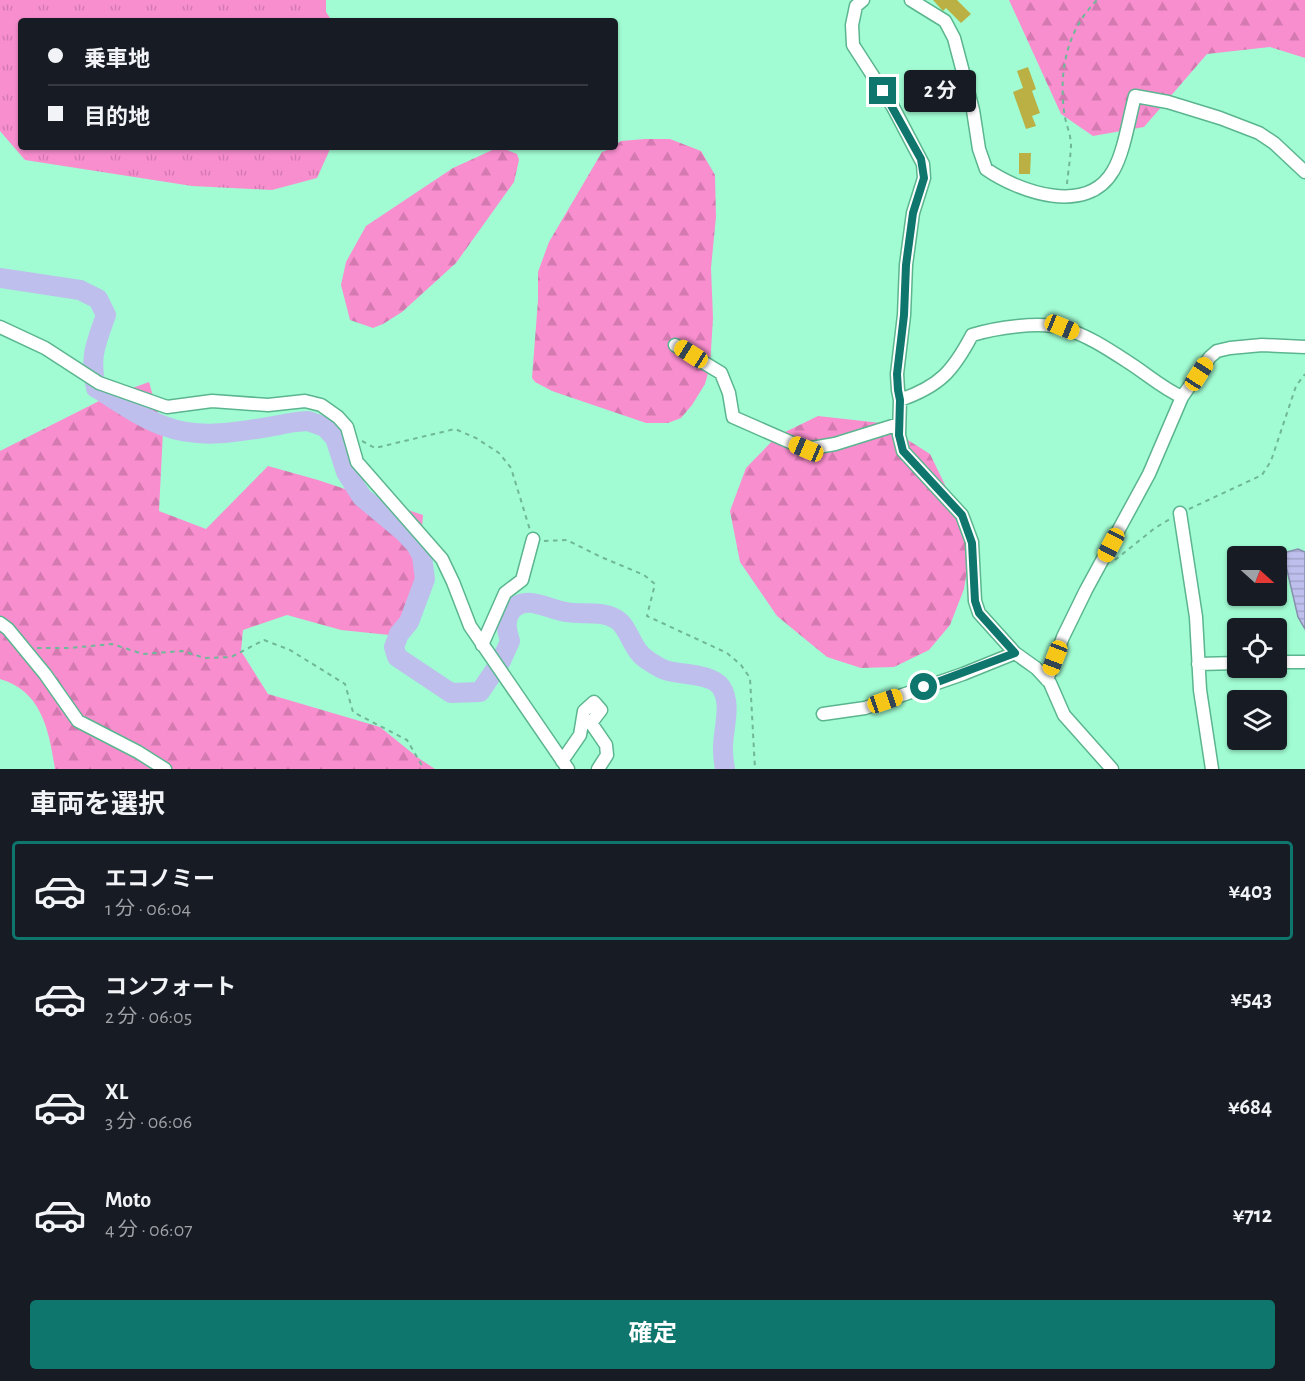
<!DOCTYPE html>
<html lang="ja">
<meta charset="utf-8">
<style>
:root{--surface:#171b24;--page:#242831;--text:#f1f3f6;--muted:#9ea1a6;--line:#363941;--accent:#0f766e}
body{margin:0;font-family:"Alegreya Sans","Noto Sans JP",sans-serif;background:var(--page);color:var(--text);height:100vh;display:flex;flex-direction:column;font-size:22px;white-space:nowrap}
*{box-sizing:border-box;margin:0}
p{font-size:20px;color:var(--muted)}
.icon{flex:none;width:33px;height:33px;fill:none;stroke:currentColor;stroke-width:2;stroke-linecap:round;stroke-linejoin:round}
.map{position:relative;height:769px;overflow:hidden}
.side{display:flex;flex-direction:column;background:var(--surface);flex:1}
.side>*{flex:none}
.hud{position:absolute;left:18px;top:18px;width:600px;height:132px;border-radius:6px;box-shadow:0 2px 4px #0004;display:grid;align-content:center;height:132px;padding:0 30px;background:var(--surface)}
.needle{width:39px;rotate:111deg}
.tools{position:absolute;left:1227px;top:546px;display:grid;gap:12px}
.tools a{display:grid;place-items:center;width:60px;height:60px;border-radius:6px;background:var(--surface);box-shadow:0 2px 4px #0004;font-size:30px}
.end{position:absolute;width:27px;height:27px;margin:-14px;border:8px solid #0f766e;background:#fff;box-shadow:0 0 0 3px #fff}
.from{border-radius:50%}
.bubble{position:absolute;height:42px;border-radius:6px;background:var(--surface);box-shadow:0 2px 4px #0004;font-size:20px;font-weight:700;line-height:42px;text-align:center}
.car{position:absolute;width:18px;height:36px;margin:-18px -9px;border-radius:8px;box-shadow:0 0 4px 2px #0007;background:linear-gradient(#f5c518 24%,#345 0 40%,#f5c518 0 76%,#345 0 86%,#f5c518 0)}
.hud b{display:flex;align-items:center;gap:21px;height:57px;font-size:22px}
.hud b+b{border-top:2px solid var(--line)}
.hud i{width:15px;height:15px;background:var(--text)}
ul{padding:0;list-style:none}
li{display:flex;align-items:center;gap:18px;height:99px;margin:0 12px 9px;padding:0 18px;border:3px solid transparent;border-radius:6px}
li div{flex:1}
li b{display:block;font-size:22px}
li em{font-style:normal;font-weight:700}
li.selected{border-color:var(--accent)}
li>.icon{width:54px;height:54px;stroke-width:1.5}
h2{padding:0 30px;font-size:27px;line-height:72px}
.button{display:flex;gap:12px;margin-top:auto;padding:12px 30px}
.button a{flex:1;height:69px;border-radius:6px;background:var(--accent);color:#fff;font-size:24px;font-weight:700;line-height:69px;text-align:center}
.map>svg:first-child{display:block}
</style>
<div class="map">
<svg width="1305" height="769" viewBox="0 0 1305 769">
<defs>
<pattern id="grass-tufts" width="24" height="20" patternUnits="userSpaceOnUse" patternTransform="scale(1.5)"><rect width="24" height="20" fill="#f98ecf"/><path d="M3 7l-1-3M5 7V3M7 7l1-3M15 17l-1-3M17 17v-4M19 17l1-3" fill="none" stroke="#d47ab1"/></pattern>
<pattern id="forest-firs" width="22" height="20" patternUnits="userSpaceOnUse" patternTransform="scale(1.5)"><rect width="22" height="20" fill="#f98ecf"/><path d="M5 1l3.5 6h-7zM16 11l3.5 6h-7z" fill="#d47ab1"/></pattern>
<pattern id="water-rules" width="6" height="5" patternUnits="userSpaceOnUse" patternTransform="scale(1.5)"><rect width="6" height="5" fill="#bebfed"/><path d="M0 2.5h6" fill="none" stroke="#a2a4ca"/></pattern>
</defs>
<rect width="100%" height="100%" fill="#a1fcd3"/>
<!-- grass -->
<path fill="url(#grass-tufts)" d="M0,0H326V12L332,21H21V147H331L317,178L272,190L192,186L25,160L0,131Z"/>
<!-- forest -->
<path fill="url(#forest-firs)" d="M1009,0H1305V58L1270,47L1207,54L1144,127L1093,136L1061,114Z
M645,139H670L701,151L715,175L716,217L711,268L713,318L710,366L705,384L692,405L681,418L668,423H646L552,391L535,382L532,378L538,300V272L549,242L602,152L615,147V145L621,141Z
M499,147L517,154L519,160L514,182L456,263L402,312L383,324L373,328L350,320L341,285L346,262L366,226L453,168Z
M149,382L163,431L159,511L206,529L268,466L318,480L423,515L417,589L399,636L341,630L287,615L243,630L241,651L268,694L380,727L417,757L435,769H55C49,731 42,691 0,679V451L105,398Z
M818,416L881,423L930,454L965,526L969,558L964,589L950,625L929,650L894,667L861,668L827,657L777,616L740,562L730,511L746,468L777,436Z"/>
<!-- water -->
<path fill="url(#water-rules)" stroke="#8690ac" stroke-width="1.5" d="M1298,549L1305,552V629L1298,617L1283,553Z"/>
<g fill="none" stroke-linecap="round" stroke-linejoin="round">
<!-- river -->
<path stroke="#bebfed" stroke-width="20" d="M0,278L80,290L98,299L106,315C96,343 89,357 96,388C118,401 139,417 164,426C205,442 254,429 296,422L308,421L325,427L335,438L346,472L362,497L403,531L416,545L422,556L425,579L409,622L399,634L394,647L397,657L451,693L480,692L501,661L510,641C507,631 504,620 511,611C526,593 548,610 566,612C583,615 600,610 616,619C630,627 631,651 649,661C654,664 659,668 665,670C680,675 711,673 721,687C733,705 722,731 723,751C723,757 724,763 725,769"/>
</g>
<!-- building -->
<path fill="#bab043" d="M933,0H957L971,14L961,23L946,8L943,11Z
M1028,67L1036,89L1032,91L1040,113L1032,116L1036,126L1026,129L1013,92L1023,88L1017,71Z
M1019,153H1031L1030,174H1019Z"/>
<g fill="none" stroke-linecap="round" stroke-linejoin="round">
<defs>
<path id="street" d="M863,0L856,6L852,25L853,45L893,107L923,164L924,178L913,213L906,265L904,315L897,374L898,390L900,400L899,435L903,451L962,515L972,542L975,601L979,613L1015,653L1036,668L1050,683L1064,715L1112,769
M911,0L945,21L954,38L973,110L979,149L986,169C1019,192 1087,216 1113,171C1124,153 1129,118 1135,96L1168,102L1220,118L1259,133L1274,143L1305,172
M0,327L45,348L99,383L167,407L212,401L268,405L305,401L321,405L338,417L347,427L357,462L442,559L453,582L470,626L568,769
M675,345L721,373L729,393L733,417L806,449L835,444L899,424
M900,400C940,386 953,371 972,335C995,328 1039,321 1063,328C1087,335 1108,349 1128,362C1147,374 1162,388 1182,397
M1180,513L1196,617L1200,690L1212,769
M0,623L8,629L45,674L78,721L138,752L165,769
M482,645L505,593L522,580L533,539
M1276,662H1305
M1198,664L1238,663
M1047,680L1063,637L1086,590L1149,474L1182,397L1210,357L1217,351L1230,348L1262,345L1305,347
M823,714L865,708L963,674L1015,653
M562,761L580,735L584,711L594,702L601,710L591,723L606,745L607,755L598,769"/>
</defs>
<!-- street casing -->
<use href="#street" stroke="#5bb58f" stroke-width="15"/>
<!-- path -->
<path stroke="#6fb797" stroke-width="2" stroke-dasharray="4.5 4.5" stroke-linecap="butt" d="M1067,184C1068,171 1071,156 1071,143C1070,132 1065,122 1064,111C1059,70 1067,30 1097,0
M362,441L375,448L455,429L476,438L499,453L511,468L530,530
M1189,509L1262,475L1271,461L1296,386L1305,374
M544,541L567,540L601,557L644,575L655,584L647,616L727,653L741,665L750,678L755,769
M1115,560L1155,528L1170,519
M37,648H70L112,644L143,654L182,651L205,658L231,657L264,640L290,650L345,684L353,712L407,740L424,769"/>
<!-- street -->
<use href="#street" stroke="#fff" stroke-width="12"/>
</g>
<g fill="none" stroke-linecap="round" stroke-linejoin="round">
<!-- route -->
<path stroke="#0f766e" stroke-width="8" d="M883,91L921,159L924,178L913,213L906,265L904,315L897,374L898,390L900,400L899,435L903,451L962,515L972,543L975,601L979,613L1015,653L924,687"/>
</g>
</svg>
<div class="tools">
<a><svg class="needle" viewBox="-14 -14 28 28"><path d="M0-13l5 13h-10z" fill="#e53935"/><path d="M0 13l5-13h-10z" fill="#9ea1a6"/></svg></a>
<a><svg class="icon" aria-label="locate" viewBox="0 0 24 24"><circle cx="12" cy="12" r="6"/><path d="M12 2v4M12 18v4M2 12h4M18 12h4"/></svg></a>
<a><svg class="icon" aria-label="layers" viewBox="0 0 24 24"><path d="M12 4l9 5-9 5-9-5zM3 14l9 5 9-5"/></svg></a>
</div>
<i class="end from" style="left:924px;top:687px"></i>
<i class="end" style="left:883px;top:91px"></i>
<div class="bubble" style="left:904px;top:70px;width:72px">2 分</div>
<i class="car" style="left:1062px;top:327px;rotate:112deg"></i>
<i class="car" style="left:691px;top:354px;rotate:302deg"></i>
<i class="car" style="left:1199px;top:374px;rotate:33deg"></i>
<i class="car" style="left:806px;top:449px;rotate:293deg"></i>
<i class="car" style="left:1111px;top:545px;rotate:208deg"></i>
<i class="car" style="left:1055px;top:658px;rotate:201deg"></i>
<i class="car" style="left:885px;top:701px;rotate:71deg"></i>
<div class="hud">
<b><i class="from"></i>乗車地</b>
<b><i></i>目的地</b>
</div>
</div>
<section class="side">
<h2>車両を選択</h2>
<ul>
<li class="selected"><svg class="icon" aria-label="car" viewBox="0 0 24 24"><path d="M5 17H2v-5l4-1 3-4h7l3 4 3 1v5h-3M9 17h6M6 11h13"/><circle cx="7" cy="17" r="2"/><circle cx="17" cy="17" r="2"/></svg><div><b>エコノミー</b><p>1 分 · 06:04</p></div><em>¥403</em></li>
<li><svg class="icon" aria-label="car" viewBox="0 0 24 24"><path d="M5 17H2v-5l4-1 3-4h7l3 4 3 1v5h-3M9 17h6M6 11h13"/><circle cx="7" cy="17" r="2"/><circle cx="17" cy="17" r="2"/></svg><div><b>コンフォート</b><p>2 分 · 06:05</p></div><em>¥543</em></li>
<li><svg class="icon" aria-label="car" viewBox="0 0 24 24"><path d="M5 17H2v-5l4-1 3-4h7l3 4 3 1v5h-3M9 17h6M6 11h13"/><circle cx="7" cy="17" r="2"/><circle cx="17" cy="17" r="2"/></svg><div><b>XL</b><p>3 分 · 06:06</p></div><em>¥684</em></li>
<li><svg class="icon" aria-label="car" viewBox="0 0 24 24"><path d="M5 17H2v-5l4-1 3-4h7l3 4 3 1v5h-3M9 17h6M6 11h13"/><circle cx="7" cy="17" r="2"/><circle cx="17" cy="17" r="2"/></svg><div><b>Moto</b><p>4 分 · 06:07</p></div><em>¥712</em></li>
</ul>
<div class="button"><a>確定</a></div>
</section>
